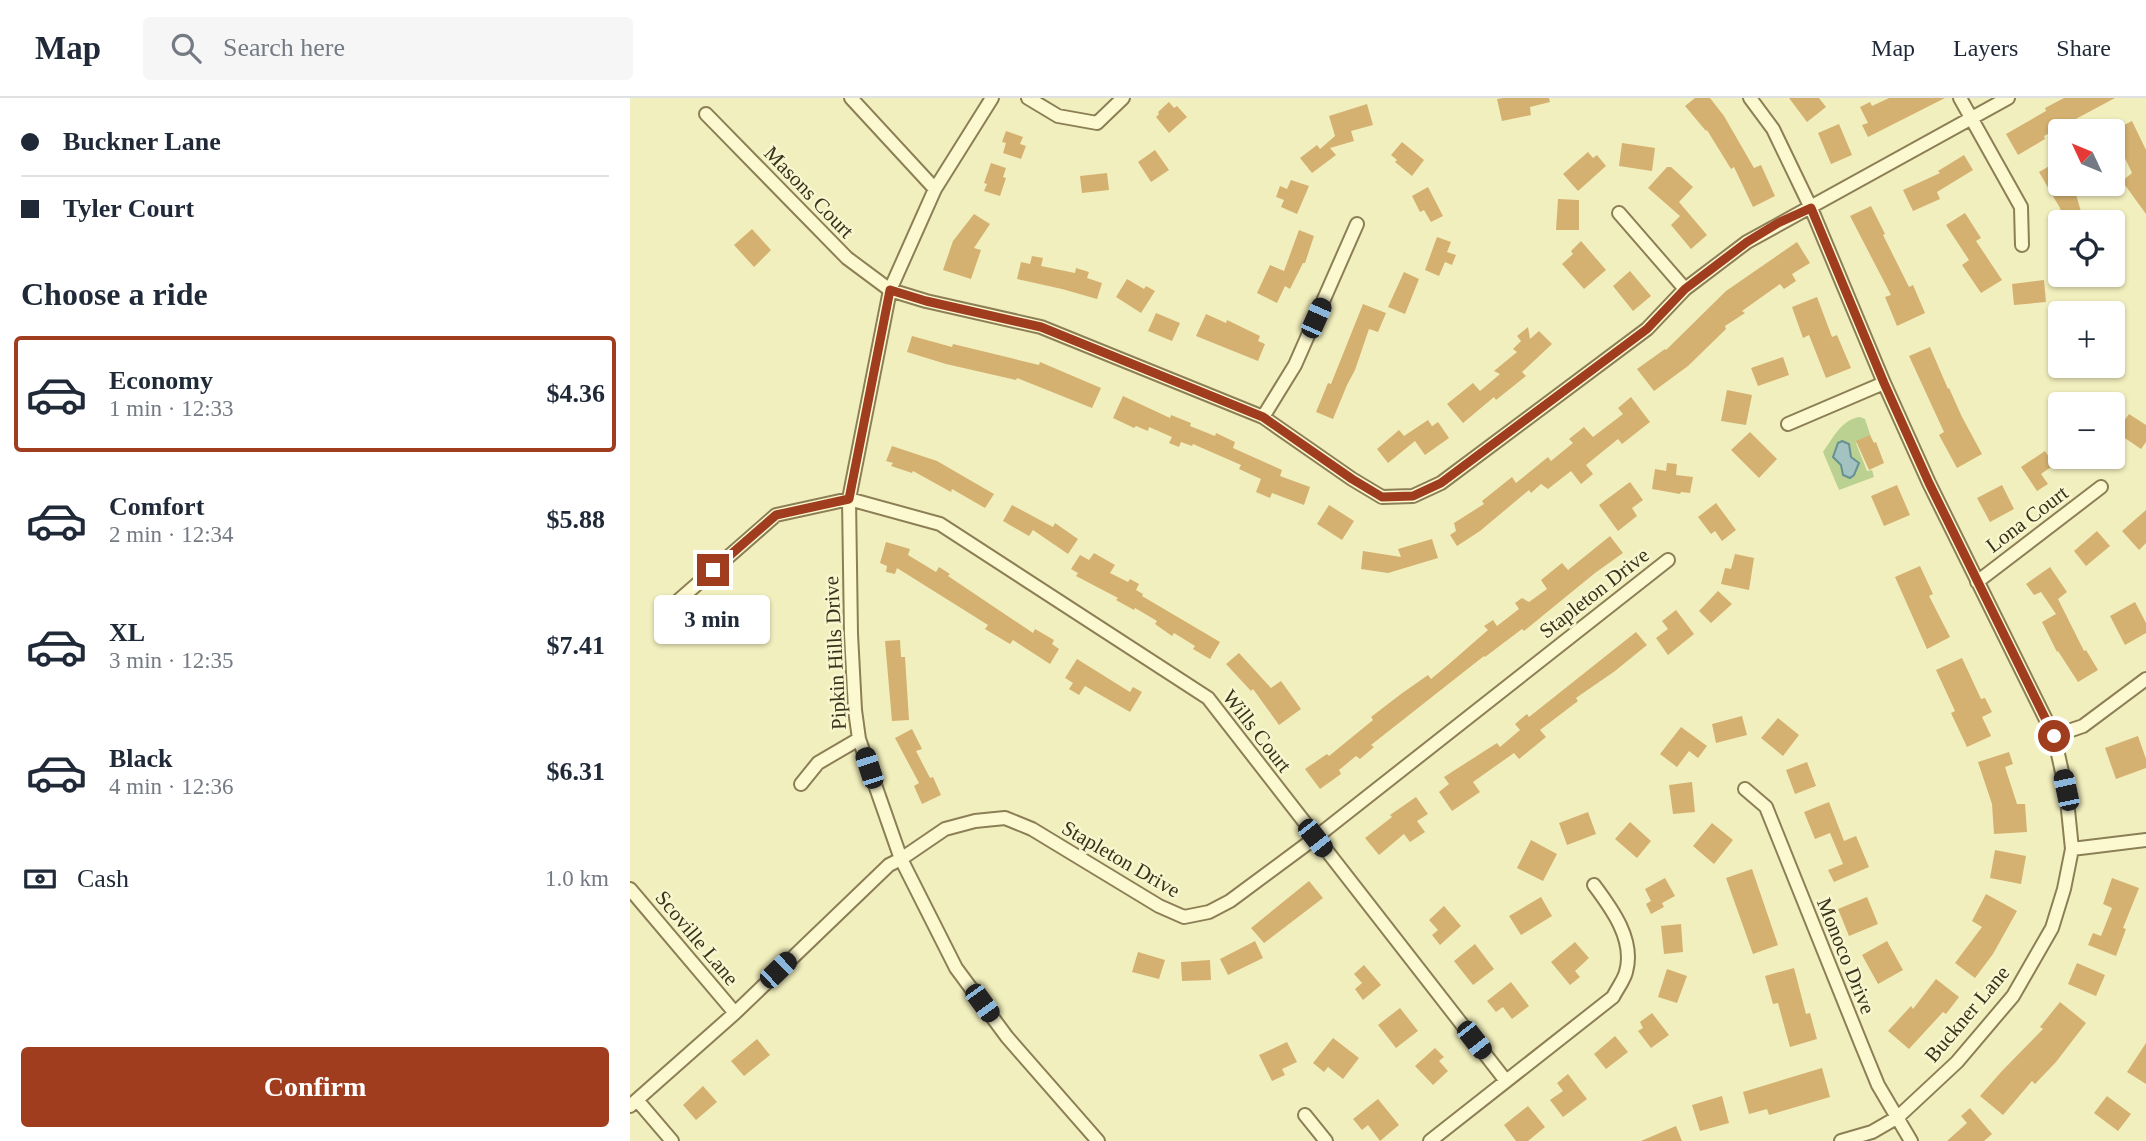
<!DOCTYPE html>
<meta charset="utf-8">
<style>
:root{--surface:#fff;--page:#f6f6f7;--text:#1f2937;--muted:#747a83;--line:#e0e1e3;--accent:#a03d1f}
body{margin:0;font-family:"Times New Roman",serif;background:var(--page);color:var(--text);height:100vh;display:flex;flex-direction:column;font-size:26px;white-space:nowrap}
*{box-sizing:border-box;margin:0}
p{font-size:23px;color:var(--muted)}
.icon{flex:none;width:38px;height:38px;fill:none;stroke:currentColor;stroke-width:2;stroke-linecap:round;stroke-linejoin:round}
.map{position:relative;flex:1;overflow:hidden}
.drawer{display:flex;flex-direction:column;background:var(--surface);width:630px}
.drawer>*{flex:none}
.top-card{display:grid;align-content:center;height:154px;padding:0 21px;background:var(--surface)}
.needle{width:46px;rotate:314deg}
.buttons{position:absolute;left:1418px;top:21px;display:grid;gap:14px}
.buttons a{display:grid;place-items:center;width:77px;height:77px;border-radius:7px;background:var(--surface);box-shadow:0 2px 5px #0004;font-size:35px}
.end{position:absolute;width:32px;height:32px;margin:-16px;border:9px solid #a03d1f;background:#fff;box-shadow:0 0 0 4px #fff}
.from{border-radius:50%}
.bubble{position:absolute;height:49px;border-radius:7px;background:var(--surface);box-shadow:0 2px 5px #0004;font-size:23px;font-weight:700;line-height:49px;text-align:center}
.car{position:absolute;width:21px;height:42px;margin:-21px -10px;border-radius:9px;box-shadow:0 0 5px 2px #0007;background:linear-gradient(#222 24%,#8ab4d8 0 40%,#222 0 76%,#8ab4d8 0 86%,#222 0)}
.top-card b{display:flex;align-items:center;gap:24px;height:66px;font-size:26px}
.top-card b+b{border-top:2px solid var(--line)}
.top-card i{width:18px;height:18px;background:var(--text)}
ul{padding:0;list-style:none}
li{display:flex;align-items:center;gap:21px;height:116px;margin:0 14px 10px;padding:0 7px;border:4px solid transparent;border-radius:7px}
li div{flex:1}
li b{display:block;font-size:26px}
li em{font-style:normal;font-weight:700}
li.selected{border-color:var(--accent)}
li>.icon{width:63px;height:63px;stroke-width:1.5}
h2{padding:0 21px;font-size:32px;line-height:84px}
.pay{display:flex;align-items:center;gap:18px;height:77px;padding:0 21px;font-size:26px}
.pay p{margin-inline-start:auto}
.button{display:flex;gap:14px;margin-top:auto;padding:14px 21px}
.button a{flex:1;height:80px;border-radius:7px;background:var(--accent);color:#fff;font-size:28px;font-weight:700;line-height:80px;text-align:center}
header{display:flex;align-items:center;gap:42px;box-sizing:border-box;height:98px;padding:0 35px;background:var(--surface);border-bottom:2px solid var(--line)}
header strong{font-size:33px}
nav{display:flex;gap:38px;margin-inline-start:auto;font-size:24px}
.search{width:490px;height:63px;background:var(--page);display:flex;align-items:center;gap:18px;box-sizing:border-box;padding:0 24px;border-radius:7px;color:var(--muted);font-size:26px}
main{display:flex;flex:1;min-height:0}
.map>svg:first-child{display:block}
</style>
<header>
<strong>Map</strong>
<div class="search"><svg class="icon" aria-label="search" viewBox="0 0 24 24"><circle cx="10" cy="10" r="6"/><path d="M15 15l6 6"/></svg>Search here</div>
<nav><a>Map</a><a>Layers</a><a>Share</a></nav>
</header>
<main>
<section class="drawer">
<div class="top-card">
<b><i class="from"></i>Buckner Lane</b>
<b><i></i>Tyler Court</b>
</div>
<h2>Choose a ride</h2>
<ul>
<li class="selected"><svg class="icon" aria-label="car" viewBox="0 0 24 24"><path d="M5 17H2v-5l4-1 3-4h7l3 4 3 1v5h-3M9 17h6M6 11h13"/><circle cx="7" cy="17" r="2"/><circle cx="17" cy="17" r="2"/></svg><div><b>Economy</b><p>1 min · 12:33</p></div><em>$4.36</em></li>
<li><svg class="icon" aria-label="car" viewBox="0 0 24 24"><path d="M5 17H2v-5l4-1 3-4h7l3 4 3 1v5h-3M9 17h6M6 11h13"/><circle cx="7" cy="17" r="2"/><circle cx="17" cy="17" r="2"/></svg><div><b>Comfort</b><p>2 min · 12:34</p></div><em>$5.88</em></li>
<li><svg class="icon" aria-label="car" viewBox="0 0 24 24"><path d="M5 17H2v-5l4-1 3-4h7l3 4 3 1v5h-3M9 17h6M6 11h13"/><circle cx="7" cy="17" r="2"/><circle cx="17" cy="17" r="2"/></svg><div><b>XL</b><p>3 min · 12:35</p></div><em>$7.41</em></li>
<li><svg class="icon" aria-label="car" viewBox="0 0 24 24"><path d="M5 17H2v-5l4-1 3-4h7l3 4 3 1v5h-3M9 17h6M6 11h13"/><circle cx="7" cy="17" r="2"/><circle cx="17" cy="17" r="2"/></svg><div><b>Black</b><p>4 min · 12:36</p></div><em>$6.31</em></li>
</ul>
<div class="pay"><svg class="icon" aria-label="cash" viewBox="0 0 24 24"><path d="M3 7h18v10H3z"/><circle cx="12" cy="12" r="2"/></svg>Cash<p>1.0 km</p></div>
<div class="button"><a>Confirm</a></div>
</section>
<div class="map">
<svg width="1516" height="1043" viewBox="0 0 1516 1043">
<rect width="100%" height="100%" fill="#f2efbe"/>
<!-- green -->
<path fill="#bad191" d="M1230,319L1235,321L1241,339L1226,345L1237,373L1242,372L1244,379L1209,392L1193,354C1203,340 1212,321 1230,319Z"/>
<!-- water -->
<path fill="#a2c3c1" stroke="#689191" stroke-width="2" d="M1212,343L1219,346L1221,359L1229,365L1224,377L1220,380L1213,377L1211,367L1203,359L1208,345Z"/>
<!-- building -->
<path fill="#d4b170" d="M873,0H919L920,4L900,9L901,17L872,23L867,1Z
M1065,0H1080L1094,18L1124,70L1131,67L1145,98L1123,109L1104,69L1101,71L1077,32L1076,33L1055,8Z
M1159,0H1189L1196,9L1177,24Z
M1259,0H1315L1238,39L1232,27L1238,25L1230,9L1240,4L1242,8Z
M1434,0H1485L1414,38L1415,41L1388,57L1376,36L1416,13L1415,10Z
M539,4L544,10L547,8L557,19L539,35L526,19L529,16L528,14Z
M737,6L743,27L721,33L724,43L700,50L706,57L682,75L670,60L687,47L690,51L705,38L699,18Z
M1502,23L1516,52V116L1492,83L1502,75L1482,33Z
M1209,26L1222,57L1201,66L1188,35Z
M376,33L393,39L390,46L396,48L391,61L373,55L376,45L372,44Z
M772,44L794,62L782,78L765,64L767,62L761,57Z
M992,45L1025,50L1022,73L989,68Z
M525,52L539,72L521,84L508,64Z
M958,54L963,60L967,57L976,68L948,93L933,76Z
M1334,57L1343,72L1307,94L1310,101L1283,113L1273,92L1310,75L1308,73Z
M1430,62V86H1443L1454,124H1434L1430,110L1409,74Z
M361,65L376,70L373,79L376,80L370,98L354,93L357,86L354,85Z
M1037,69H1041L1063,89L1049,104L1077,137L1061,151L1041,127L1050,118L1018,90Z
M477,75L479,92L452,95L450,78Z
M661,82L679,88L667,116L651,109L654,102L646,99L650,88L657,91Z
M798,89L813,118L801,124L794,112L790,114L782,98Z
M928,101L949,102V132H926Z
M1241,108L1255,136L1253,137L1279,189L1283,187L1295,215L1267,228L1255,199L1261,197L1220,118Z
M1335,115L1351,140L1346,143L1372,182L1351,195L1332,167L1339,162L1316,127Z
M344,116L360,126L344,150L351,152L341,181L313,172L323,143Z
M122,131L141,152L124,169L104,147Z
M669,132L684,138L675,165H673L660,191L655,188L647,205L627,195L640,167L654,173Z
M807,139L821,144L817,154L826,157L822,167L815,164L809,178L795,172Z
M951,143L976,172L954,191L932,166L943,156L941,153Z
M1167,144L1180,165L1162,176L1166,183L1154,191L1150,186L1112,213L1115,215L1095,228L1096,231L1058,268L1024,293L1007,271L1035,251L1036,252L1096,193Z
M402,158L413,160L411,168L445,175L446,170L459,174L457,180L472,185L467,201L432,191L387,181L391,164L400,166Z
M1000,173L1021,198L1003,213L983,188Z
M774,174L789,181L775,216L758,209Z
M497,181L514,191L516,188L525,193L511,215L486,199Z
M1414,182L1416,204L1384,207L1382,186Z
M1187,199L1202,239L1207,237L1221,270L1196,280L1179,237L1173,240L1162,209Z
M733,206L756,215L748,234L739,231L725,272L717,287L703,321L686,314L698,285L701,286Z
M526,215L550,225L542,243L518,233Z
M576,216L596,225L597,222L630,238L628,243L635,246L628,263L566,238Z
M898,229L900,241L909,233L922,246L892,274L896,278L866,302L864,299L833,325L817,306L843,285L850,293L870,276L864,273L887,254L883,251L891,243L887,238Z
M282,238L322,249L323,246L409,267L410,264L471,290L462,310L387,280L386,282L316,266L277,254Z
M1300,249L1318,291L1319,290L1332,319L1352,356L1327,370L1309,337L1314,334L1279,258Z
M1153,259L1159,277L1128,288L1121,270Z
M1097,292L1122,297L1116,327L1091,323Z
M493,298L540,320L541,317L561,325L560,328L585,338L586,335L605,344L603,350L652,372L650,378L680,389L674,407L642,395L640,400L626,394L631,381L609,371L611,367L563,346L562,348L551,344L549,349L539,345L542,339L519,329L518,333L506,328L504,330L483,320Z
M1001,299L1020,324L992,346L988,341L956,367L963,376L951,386L941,373L918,391L911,386L901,395L899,392L850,433L827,448L820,437L826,433L824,425L854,406L852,403L882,379L886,385L918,359L921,363L943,345L939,341L954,329L963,339L993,316L988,310Z
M1499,316L1516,327V344L1511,351L1486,334Z
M798,322L802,328L801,329L808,324L819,340L795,357L785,343L758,365L747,351L769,332L774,338Z
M1120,334L1147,361L1129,380L1101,352Z
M1240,337L1244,345L1246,344L1254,365L1239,372L1226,343Z
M262,348L307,363L364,396L355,410L322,391L321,394L283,373L282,375L261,368L263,365L256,363Z
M1415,353L1424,367L1411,376L1418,386L1407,393L1391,369Z
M1037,365L1047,366L1046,377L1063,379L1060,395L1051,394L1050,396L1022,391L1025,371L1036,373Z
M1000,384L1013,402L1002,410L1007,418L988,433L969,407Z
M1267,387L1280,417L1254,428L1241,398Z
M1372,387L1384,411L1360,424L1347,400Z
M1086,405L1106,432L1092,443L1085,433L1081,436L1068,419Z
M382,407L423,429L425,425L448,441L438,456L403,432L399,438L373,423Z
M699,407L724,423L712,442L687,426Z
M1516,412V445L1509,452L1492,433Z
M1467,433L1480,448L1456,468L1444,453Z
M980,438L993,455L965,475L894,533L892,531L855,559L854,558L741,647L744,649L730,661L726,658L709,672L711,676L690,691L675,671L697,656L699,658L743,622L741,619L771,596L798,577L801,581L819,566L858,532L854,528L863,522L867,528L889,511L885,505L892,500L899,504L917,491L911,482L932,465L938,472Z
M802,441L808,460L758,475L731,471L733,453L771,459L768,451Z
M256,444L280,451L278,457L306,474L309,469L320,476L318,478L403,535L405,531L424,542L422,546L429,551L420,566L383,542L380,546L355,531L358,527L267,470L265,476L256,474L257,468L250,465Z
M464,455L485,467L480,475L498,484L500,481L509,486L506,492L513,496L512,498L590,544L580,561L563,551L565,548L544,535L542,538L525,526L527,523L505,510L504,512L486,502L488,500L446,478L448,475L441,471L450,457L459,462Z
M1105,456L1124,460L1119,492L1091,486L1095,470L1101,471Z
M1290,468L1303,496L1299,498L1320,539L1297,551L1265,479Z
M1420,469L1437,494L1428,501L1454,553L1456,552L1468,572L1448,584L1428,553L1427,554L1412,524L1426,516L1411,494L1404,497L1396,486Z
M1088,493L1102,506L1081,525L1069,513Z
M1505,504L1516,525V535L1495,547L1480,518Z
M1046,512L1064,536L1038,557L1026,540L1038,531L1032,523Z
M1006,534L1017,547L985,573L946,600L948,603L910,632L916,639L889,661L884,655L843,684L850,694L822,713L809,694L819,686L814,679L867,645L870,649L890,632L885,626L897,616L899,619Z
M270,542L271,559H275L279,622L262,623L255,543Z
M609,555L641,590L651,583L671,611L649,627L623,591L621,593L596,566Z
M1332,560L1351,601L1355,600L1362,614L1352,619L1361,638L1337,649L1321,615L1325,613L1306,572Z
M447,561L500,594L503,589L512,594L500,614L455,588L449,597L439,591L443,585L435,580Z
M1112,618L1117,637L1086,645L1082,626Z
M1148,620L1169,637L1153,658L1131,640Z
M1051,629L1077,648L1068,660L1059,653L1047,669L1030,656Z
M282,631L292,651L286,653L300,680L303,679L311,697L292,706L284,688L289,685L265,640Z
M1508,638L1516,661V670L1486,681L1475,650Z
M1379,654L1383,666L1375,669L1387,706H1395L1397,734L1364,736L1362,706L1348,664Z
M1177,664L1186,688L1165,696L1156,672Z
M1062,684L1065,714L1043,716L1039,687Z
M786,699L798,716L787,723L795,734L780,744L774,736L749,757L735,740L762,719L760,717Z
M1199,704L1214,743L1226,738L1239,769L1204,784L1198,772L1213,766L1200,735L1185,741L1174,714Z
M958,714L966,736L937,747L929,725Z
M1000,724L1021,743L1007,760L985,741Z
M1082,725L1103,742L1084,766L1063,748Z
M901,742L927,756L913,783L887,770Z
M1365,752L1396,758L1391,786L1360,780Z
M1122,771L1148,847L1123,856L1096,780Z
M1035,780L1045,798L1032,805L1034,809L1021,816L1016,806L1021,803L1015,791Z
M1482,780L1509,790L1493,830L1496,831L1486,858L1458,847L1463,835L1471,838L1482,810L1473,806Z
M679,783L693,800L634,845L621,830Z
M1356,796L1387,813L1363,856L1345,880L1325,865L1352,829L1342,823Z
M911,799L922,818L891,837L879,818Z
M1237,799L1248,826L1219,838L1208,811Z
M814,808L831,828L810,847L802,837L808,832L799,822Z
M1051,826L1053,854L1034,856L1031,828Z
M625,843L633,860L598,877L590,861Z
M1257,843L1273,872L1248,886L1232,857Z
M945,844L959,860L945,873L950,879L940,887L921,864Z
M845,846L864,871L843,887L824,863Z
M508,854L535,862L529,881L502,874Z
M580,862L581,882L552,883L551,864Z
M1447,865L1475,877L1466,898L1438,886Z
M734,867L751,887L733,902L725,891L732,885L724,876Z
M1164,870L1176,916L1180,915L1187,941L1160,949L1148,905L1143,906L1135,878Z
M1037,871L1057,878L1047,905L1028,899Z
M1306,881L1329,899L1316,916L1313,914L1279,951L1258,933L1281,908L1283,911Z
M881,884L899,908L882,921L873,909L866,914L857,903Z
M1430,904L1456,925L1426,964L1405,986L1402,983L1373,1017L1350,998L1371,974L1413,931L1410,929Z
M770,910L788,933L766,950L748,927Z
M1022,915L1039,937L1021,950L1008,933L1013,930L1010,924Z
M985,938L998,954L976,971L964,956Z
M703,940L729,960L713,981L698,969L694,974L683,965Z
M127,941L140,957L114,978L101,963Z
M657,944L667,964L652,971L655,977L642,983L629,957Z
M1516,945V986L1497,974Z
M805,950L814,959L809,963L818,973L803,987L785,968Z
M1192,970L1200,999L1139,1017L1137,1011L1119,1016L1113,994Z
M938,976L957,1001L933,1019L920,1002L933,993L927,985Z
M73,988L87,1004L66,1022L53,1007Z
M1092,998L1099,1025L1070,1033L1062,1007Z
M1477,998L1501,1016L1488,1033L1464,1015Z
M748,1001L769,1027L750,1043L738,1027L732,1032L723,1021Z
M898,1008L915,1029L898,1043H886L874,1027Z
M1340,1010L1362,1036L1354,1043H1317L1337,1025L1331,1018Z
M1046,1028L1052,1043H1011Z"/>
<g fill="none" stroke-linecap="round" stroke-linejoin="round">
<defs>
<path id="minor" d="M221,0L305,91
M362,0L305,91L260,192L219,401L221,536L225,612L229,641L271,761L326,870L377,939L468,1043
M398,0L428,18L467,25L493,0
M1120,0L1143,31L1181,110L1254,285L1299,385L1424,638L1436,692L1442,751L1434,791L1422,830L1383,898L1327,964L1268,1019L1242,1034L1211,1043
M1330,0L1391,109L1392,147
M76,16L217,160L260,192L296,203L411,229L633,319L722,381L752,399L783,398L811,385L1017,231L1055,191L1117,144L1378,0
M989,115L1055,191
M633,319L665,267L727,126
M1158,326L1254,285
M1347,484L1471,389
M41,509L146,417L219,401L310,426L578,600L876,983
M1424,638L1453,628L1516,581
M171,686L188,665L229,641
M1115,691L1136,709L1232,948L1248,987L1281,1043
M1442,751L1516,742
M0,791L105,915
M7,1002L42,1043
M0,1008L105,915L259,767L271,761L315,731L345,723L375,720L402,731L529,808L554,819L579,814L600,803L685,740L1038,462
M675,1017L696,1043
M800,1043L983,899C987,891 994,882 996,874C1005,842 982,811 964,787"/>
</defs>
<!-- minor casing -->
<use href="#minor" stroke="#8c7f55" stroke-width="16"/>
<!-- minor -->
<use href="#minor" stroke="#fcf9d1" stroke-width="12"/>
</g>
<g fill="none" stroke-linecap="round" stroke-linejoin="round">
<!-- route -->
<path stroke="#a03d1f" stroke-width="9" d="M83,472L146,417L219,401L260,192L296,203L411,229L633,319L722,381L752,399L783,398L811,385L1017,231L1055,191L1117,144L1148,125L1181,110L1254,285L1299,385L1424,638"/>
</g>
<g text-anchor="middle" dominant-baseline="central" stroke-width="5" stroke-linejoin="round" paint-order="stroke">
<!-- street labels -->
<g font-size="21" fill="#39311b" stroke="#f8f6ce">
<text transform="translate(179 94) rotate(46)">Masons Court</text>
<text transform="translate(1397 421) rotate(-37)">Lona Court</text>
<text transform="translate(964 495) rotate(-38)">Stapleton Drive</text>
<text transform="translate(205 555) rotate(-93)">Pipkin Hills Drive</text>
<text transform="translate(627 633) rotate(52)">Wills Court</text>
<text transform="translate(491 761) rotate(30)">Stapleton Drive</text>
<text transform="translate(67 840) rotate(50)">Scoville Lane</text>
<text transform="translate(1216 858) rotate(68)">Monoco Drive</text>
<text transform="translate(1337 916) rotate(-50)">Buckner Lane</text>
</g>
</g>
</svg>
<div class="buttons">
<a><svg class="needle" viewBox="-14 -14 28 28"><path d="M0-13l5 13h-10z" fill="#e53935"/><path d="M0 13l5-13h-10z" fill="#747a83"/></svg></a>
<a><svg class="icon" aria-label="locate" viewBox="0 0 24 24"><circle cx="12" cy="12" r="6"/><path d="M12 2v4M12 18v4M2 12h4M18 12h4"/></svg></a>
<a>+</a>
<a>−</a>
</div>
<i class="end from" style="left:1424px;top:638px"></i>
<i class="end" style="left:83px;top:472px"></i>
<div class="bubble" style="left:24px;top:497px;width:116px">3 min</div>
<i class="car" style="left:686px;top:220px;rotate:24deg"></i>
<i class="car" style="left:239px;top:670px;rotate:342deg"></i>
<i class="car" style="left:1436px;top:692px;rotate:348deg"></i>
<i class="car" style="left:685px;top:740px;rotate:142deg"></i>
<i class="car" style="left:148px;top:872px;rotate:46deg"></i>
<i class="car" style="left:352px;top:905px;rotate:144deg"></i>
<i class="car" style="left:844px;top:942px;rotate:142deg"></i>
</div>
</main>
